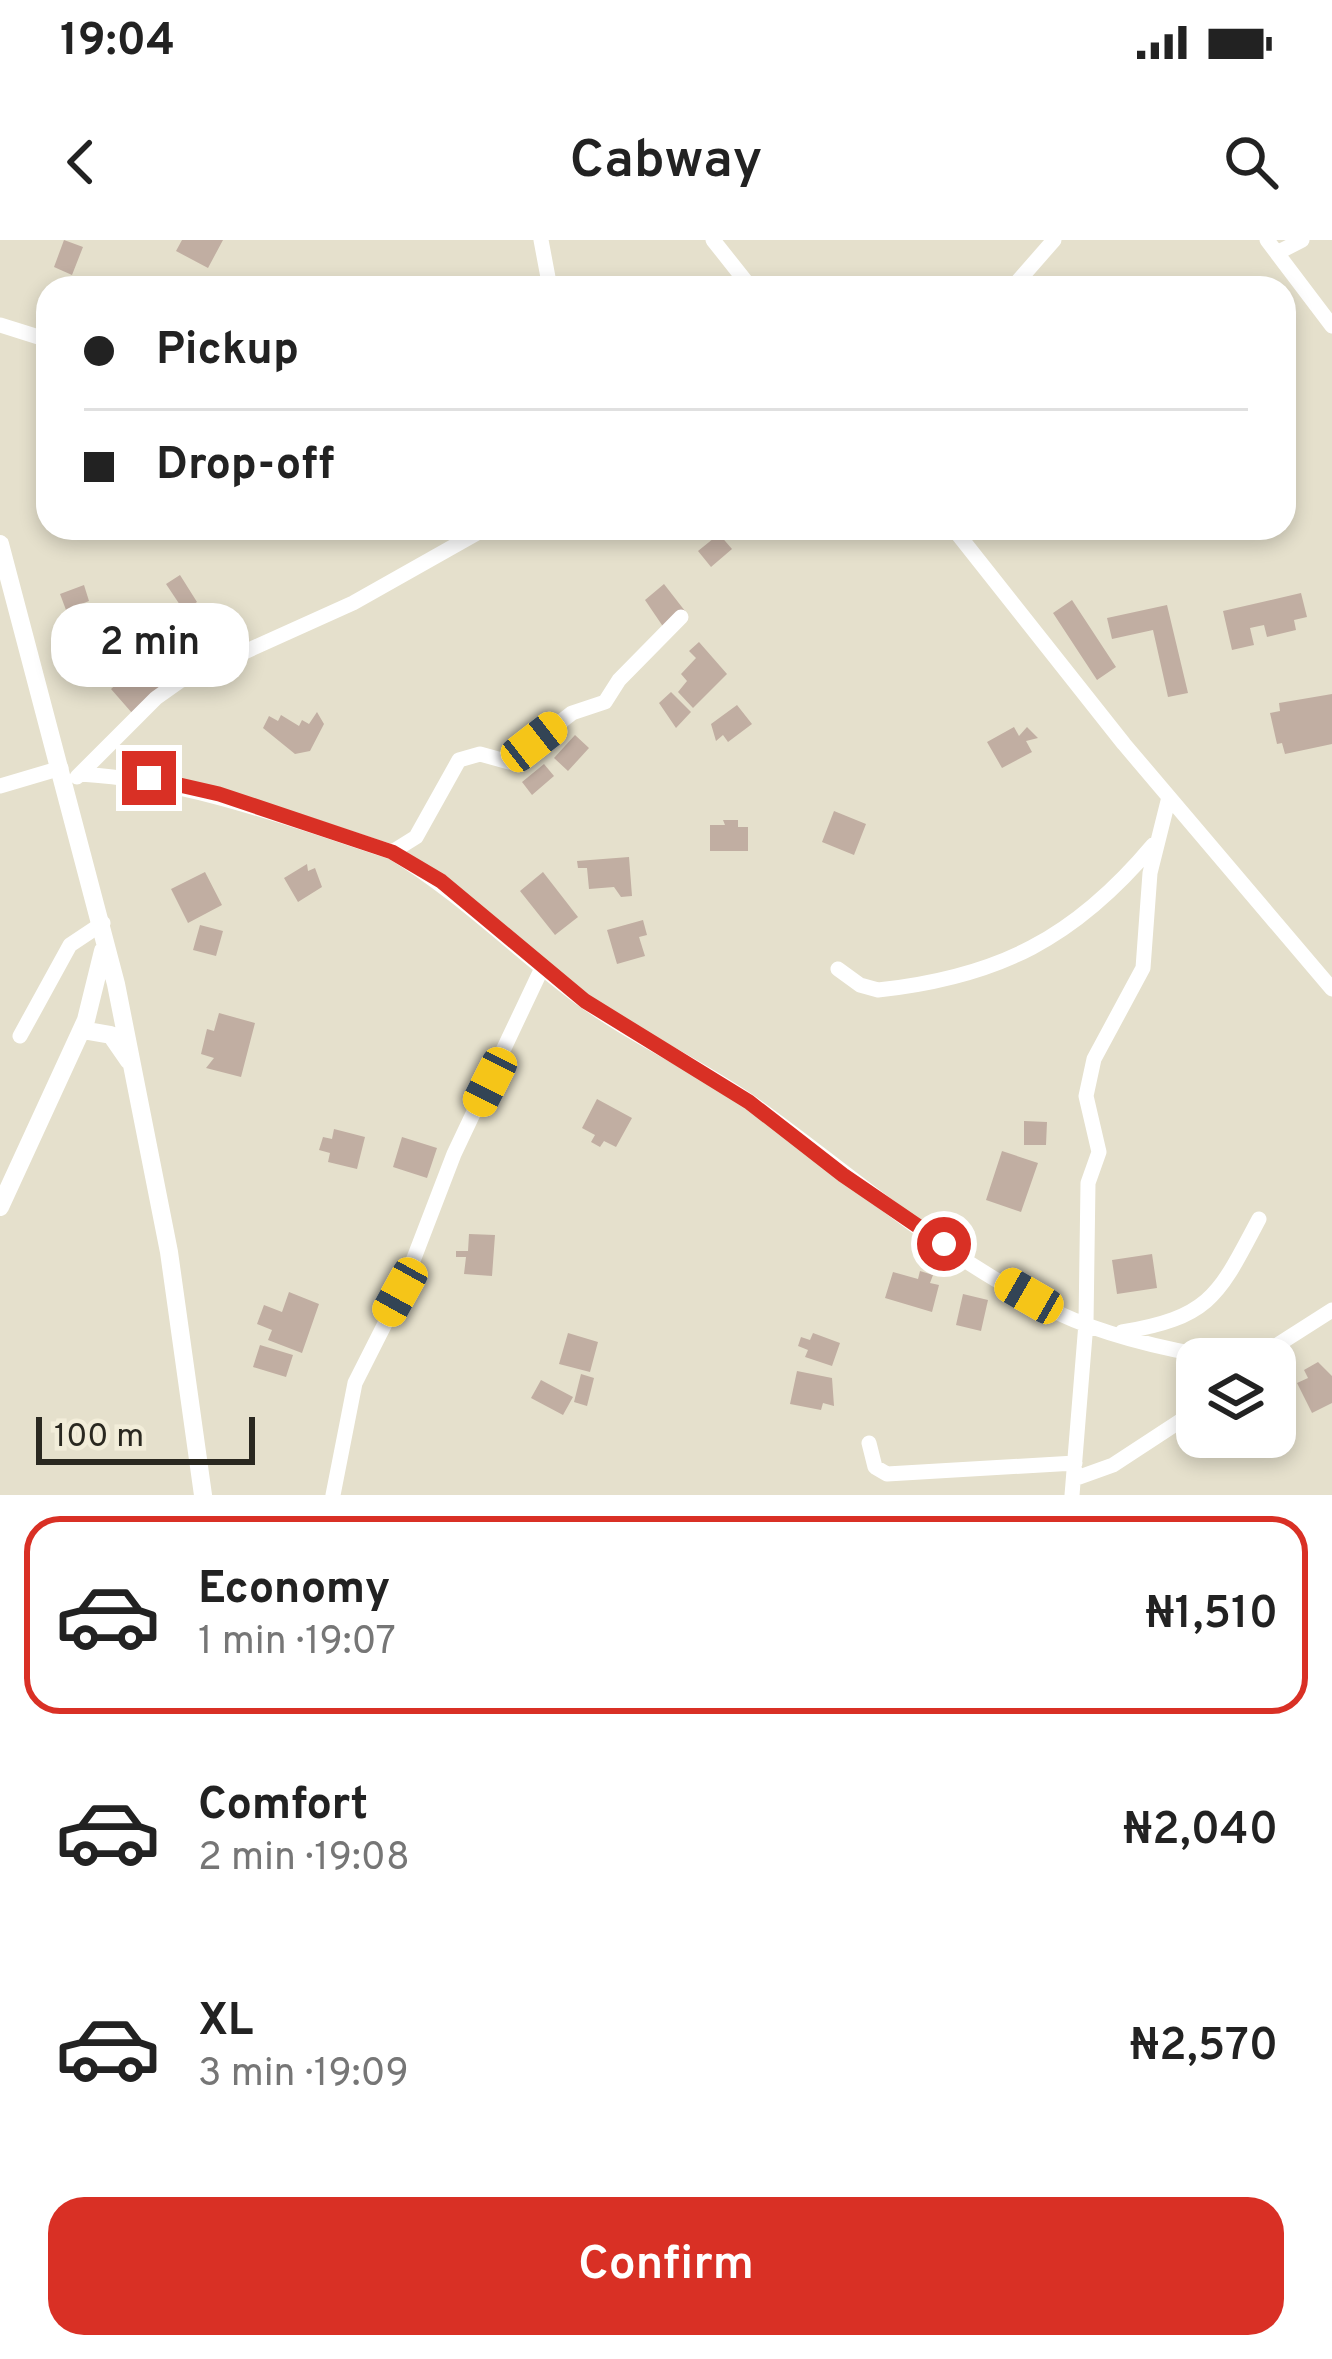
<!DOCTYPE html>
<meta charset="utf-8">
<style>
:root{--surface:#fff;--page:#f2f2f2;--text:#222;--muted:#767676;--line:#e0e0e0;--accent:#d93025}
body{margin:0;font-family:Overpass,sans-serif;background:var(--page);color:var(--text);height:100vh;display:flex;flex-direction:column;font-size:45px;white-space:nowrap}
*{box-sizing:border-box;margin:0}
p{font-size:39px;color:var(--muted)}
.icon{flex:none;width:66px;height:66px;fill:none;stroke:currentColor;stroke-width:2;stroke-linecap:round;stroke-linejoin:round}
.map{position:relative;height:1255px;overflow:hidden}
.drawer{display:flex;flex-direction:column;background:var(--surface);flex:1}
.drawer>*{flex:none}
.banner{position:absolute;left:36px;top:36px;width:1260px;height:264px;border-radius:36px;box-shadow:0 6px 18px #0003;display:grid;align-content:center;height:264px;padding:0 48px;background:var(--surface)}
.controls{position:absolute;left:1176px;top:1098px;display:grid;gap:24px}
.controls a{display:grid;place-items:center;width:120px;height:120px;border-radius:24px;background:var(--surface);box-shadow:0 6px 18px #0003;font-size:60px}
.scale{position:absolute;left:36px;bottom:30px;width:219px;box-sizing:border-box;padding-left:12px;border:6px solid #2a2820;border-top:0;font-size:33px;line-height:42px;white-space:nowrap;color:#2a2820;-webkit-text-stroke:9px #f2edd9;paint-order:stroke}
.end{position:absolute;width:54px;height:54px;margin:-27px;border:15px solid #d93025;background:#fff;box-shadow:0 0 0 6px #fff}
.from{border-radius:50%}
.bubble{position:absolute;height:84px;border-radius:36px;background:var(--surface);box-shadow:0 6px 18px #0003;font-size:39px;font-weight:600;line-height:84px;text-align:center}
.car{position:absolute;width:36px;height:72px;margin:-36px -18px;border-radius:15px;box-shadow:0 0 9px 3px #0007;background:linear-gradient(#f5c518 24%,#345 0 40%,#f5c518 0 76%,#345 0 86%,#f5c518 0)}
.banner b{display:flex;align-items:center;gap:42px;height:114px;font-size:45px}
.banner b+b{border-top:3px solid var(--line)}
.banner i{width:30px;height:30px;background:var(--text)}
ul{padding:21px 0 0;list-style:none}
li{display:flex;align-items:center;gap:36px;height:198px;margin:0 24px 18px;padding:0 24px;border:6px solid transparent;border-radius:36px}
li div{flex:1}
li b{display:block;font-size:45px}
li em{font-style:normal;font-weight:600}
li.on{border-color:var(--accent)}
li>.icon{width:108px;height:108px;stroke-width:1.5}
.cta{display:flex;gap:24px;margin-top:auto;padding:24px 48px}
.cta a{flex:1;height:138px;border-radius:36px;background:var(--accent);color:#fff;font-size:48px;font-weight:600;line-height:138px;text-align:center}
.status{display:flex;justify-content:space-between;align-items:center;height:84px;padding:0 60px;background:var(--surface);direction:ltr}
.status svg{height:33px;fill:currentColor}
header{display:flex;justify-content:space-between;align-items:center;height:156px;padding:0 48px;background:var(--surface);font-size:54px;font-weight:600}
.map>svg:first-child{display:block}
</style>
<div class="status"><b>19:04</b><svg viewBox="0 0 49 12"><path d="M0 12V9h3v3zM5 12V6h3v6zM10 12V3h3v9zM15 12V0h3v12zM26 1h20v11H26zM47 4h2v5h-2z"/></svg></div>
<header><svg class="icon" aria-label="back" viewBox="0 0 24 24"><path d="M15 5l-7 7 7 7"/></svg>Cabway<svg class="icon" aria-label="search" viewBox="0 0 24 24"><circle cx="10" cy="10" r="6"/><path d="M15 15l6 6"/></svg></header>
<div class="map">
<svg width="1332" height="1255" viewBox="0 0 1332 1255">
<rect width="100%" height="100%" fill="#e5e0cc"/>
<!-- building -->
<path fill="#c1aea2" d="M64,0L83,7L72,35L54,27Z
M182,0H223L208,28L176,11Z
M719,294L732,309L711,327L698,311Z
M180,335L197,362L184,371L166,344Z
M664,344L685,371L664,388L645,360Z
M84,345L89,361L66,370L60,354Z
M1301,353L1307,377L1294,380L1296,390L1267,397L1264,385L1250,388L1254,405L1232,410L1223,371Z
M1072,360L1116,427L1097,440L1053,373Z
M1167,365L1188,453L1168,457L1153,390L1112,399L1107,378Z
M699,402L727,434L693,468L678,452L687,441L681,434L696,418L689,411Z
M138,417L163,446L132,473L111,449L121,440L115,433L120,426Z
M671,452L691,472L676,488L659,463Z
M1332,454V504L1285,514L1282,503L1277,504L1270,473L1280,471L1279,463Z
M737,465L752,484L728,502L723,495L716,501L711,484Z
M317,472L324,484L310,511L295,514L263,488L269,476L278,481L281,475L299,486L302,480L309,484Z
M1014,487L1019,496L1027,487L1038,498L1026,501L1032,512L1002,528L987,502Z
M575,495L589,508L568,531L554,518Z
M544,524L554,536L532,555L522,542Z
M834,571L866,584L854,615L822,602Z
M723,580H738V587H748V611H710V585H725Z
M629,617L632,656L621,657L614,647L589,649L587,628H578L577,621Z
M307,624L308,631L315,628L322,647L298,662L284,638Z
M205,632L222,665L188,683L171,649Z
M543,632L578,677L555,695L520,651Z
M643,680L647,695L639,697L645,716L617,724L607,690Z
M200,685L223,691L216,716L193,710Z
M219,773L255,783L241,837L206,828L214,818L201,814L207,789L214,791Z
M597,859L632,878L616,907L604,901L600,907L591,902L595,895L582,888Z
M1024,881L1047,882L1046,905H1024Z
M334,889L365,897L357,929L328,922L330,913L319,910L323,897L332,899Z
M402,897L437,908L427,938L393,927Z
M1002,911L1038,923L1021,972L986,960Z
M469,994L495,995L492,1036L464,1034L466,1017H456V1011H468Z
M1152,1014L1157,1048L1117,1054L1112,1020Z
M920,1031L933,1035L930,1043L939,1045L932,1072L885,1058L893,1032L918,1039Z
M289,1052L319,1064L302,1113L268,1100L272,1090L257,1084L264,1065L282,1072Z
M963,1054L988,1060L981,1091L956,1085Z
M568,1093L598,1102L590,1132L559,1124Z
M813,1093L840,1103L832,1126L805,1117L808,1110L798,1106L801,1097L810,1100Z
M260,1105L293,1115L286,1137L253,1127Z
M1318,1122L1332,1136V1163L1312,1173L1297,1143L1308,1138L1304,1130Z
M797,1131L832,1138L834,1166L823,1163L821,1170L790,1164Z
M581,1134L594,1138L587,1166L574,1162Z
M541,1140L573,1157L563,1175L531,1158Z"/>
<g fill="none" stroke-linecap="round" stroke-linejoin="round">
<!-- minor -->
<path stroke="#fff" stroke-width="15" d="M541,0L550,48
M713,0L751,48
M1267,0L1332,86
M1277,13L1302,0
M1012,48L1054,0
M0,85L48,100
M953,288L1124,504L1332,749
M80,534C192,541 287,578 392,612L416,597L459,520L480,514L509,522L572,473L605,462L619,440L681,377
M77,537L156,458L180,441L353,363L486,288
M0,546L61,528
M392,612C460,653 515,709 579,757C632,796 695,824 750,862C850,933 945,1020 1058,1073C1109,1097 1168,1110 1224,1119
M838,729L860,745L878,750C999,737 1075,698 1153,605
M20,796L70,705L103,683
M1122,1092C1212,1077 1219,1054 1259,979
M1240,1119L1263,1114L1332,1070
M869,1203L875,1227L887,1234L1075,1223
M1074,1239L1113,1225L1197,1170
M333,1255L355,1143L401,1052L454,914L542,728
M1072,1255L1086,1083L1088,943L1099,912L1086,856L1094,819L1143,728L1150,633L1169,557"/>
<!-- major -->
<path stroke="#fff" stroke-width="18" d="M0,304L116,744L169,1012L203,1255
M88,791L111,795L129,821
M0,967L86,780L103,711"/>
</g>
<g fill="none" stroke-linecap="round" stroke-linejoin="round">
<!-- route -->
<path stroke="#d93025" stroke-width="15" d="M149,538L219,554L392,612L441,641L585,761L749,862L843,935L944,1004"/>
</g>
</svg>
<div class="controls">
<a><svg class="icon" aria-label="layers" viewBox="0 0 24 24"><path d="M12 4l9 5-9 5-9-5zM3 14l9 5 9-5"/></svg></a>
</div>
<div class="scale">100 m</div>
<i class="end from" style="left:944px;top:1004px"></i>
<i class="end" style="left:149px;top:538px"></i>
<div class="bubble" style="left:51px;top:363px;width:198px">2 min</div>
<i class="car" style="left:534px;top:502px;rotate:52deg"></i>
<i class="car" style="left:490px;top:842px;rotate:207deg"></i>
<i class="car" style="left:400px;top:1052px;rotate:209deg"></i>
<i class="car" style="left:1029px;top:1056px;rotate:300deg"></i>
<div class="banner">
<b><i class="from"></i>Pickup</b>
<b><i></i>Drop-off</b>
</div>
</div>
<section class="drawer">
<ul>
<li class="on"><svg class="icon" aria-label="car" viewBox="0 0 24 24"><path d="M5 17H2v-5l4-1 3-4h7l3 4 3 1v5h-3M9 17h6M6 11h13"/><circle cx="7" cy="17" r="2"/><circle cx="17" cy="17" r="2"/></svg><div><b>Economy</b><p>1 min · 19:07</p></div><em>₦1,510</em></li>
<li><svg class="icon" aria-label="car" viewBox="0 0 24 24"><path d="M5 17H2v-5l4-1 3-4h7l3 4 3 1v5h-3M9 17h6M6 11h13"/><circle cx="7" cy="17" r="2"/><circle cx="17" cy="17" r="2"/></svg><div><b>Comfort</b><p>2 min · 19:08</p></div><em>₦2,040</em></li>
<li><svg class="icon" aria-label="car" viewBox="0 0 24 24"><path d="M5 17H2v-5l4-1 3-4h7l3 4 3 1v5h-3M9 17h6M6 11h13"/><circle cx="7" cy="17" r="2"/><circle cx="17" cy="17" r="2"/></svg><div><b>XL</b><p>3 min · 19:09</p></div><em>₦2,570</em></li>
</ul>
<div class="cta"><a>Confirm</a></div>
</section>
